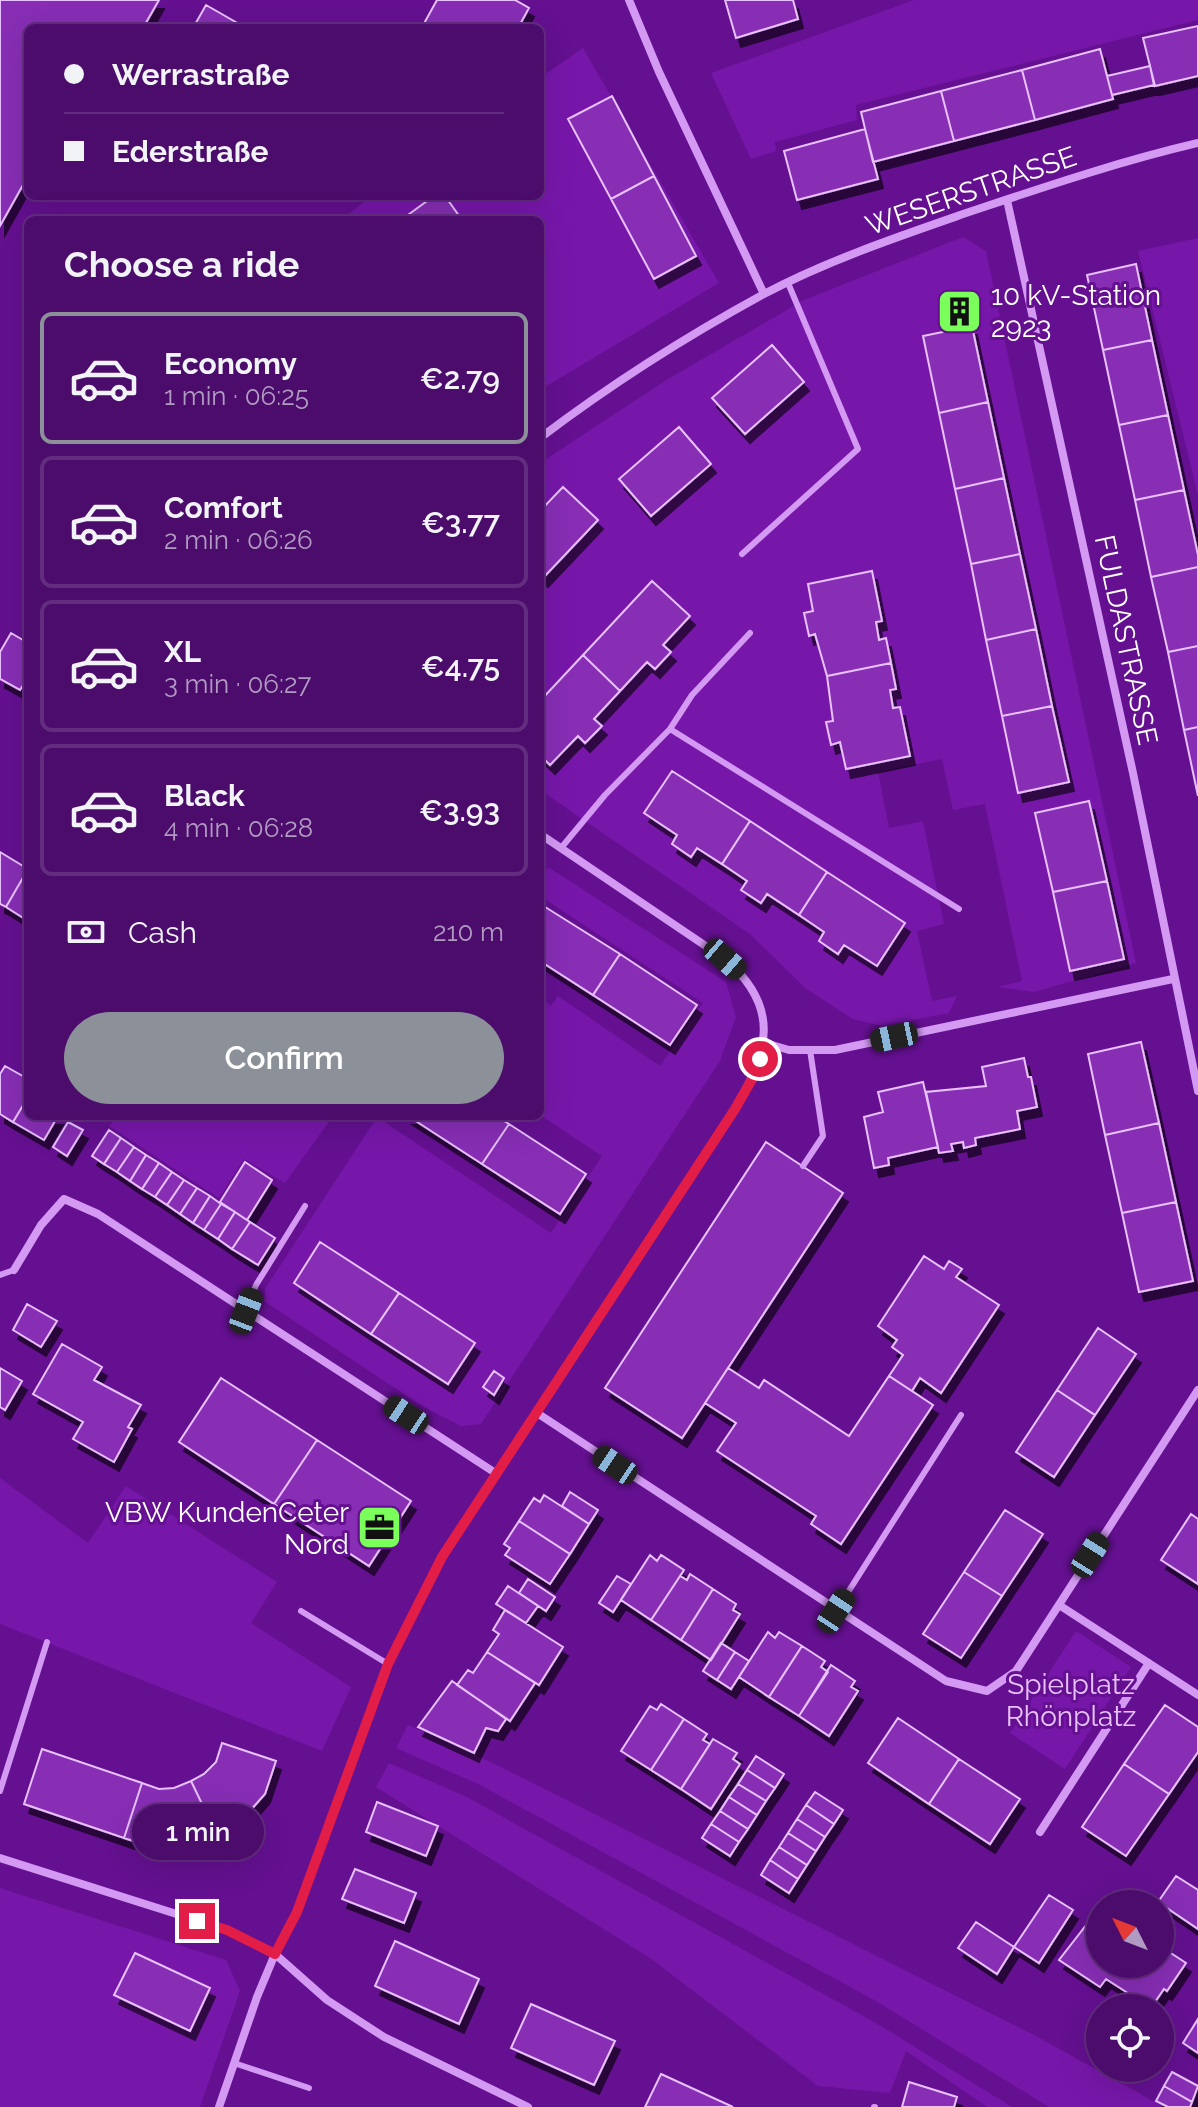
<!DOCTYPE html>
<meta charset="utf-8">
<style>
:root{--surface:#4b0c6c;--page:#521572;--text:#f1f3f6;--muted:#b29bc2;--line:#622c7f;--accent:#8c9099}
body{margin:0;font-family:Raleway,sans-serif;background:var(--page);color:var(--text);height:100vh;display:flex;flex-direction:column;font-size:30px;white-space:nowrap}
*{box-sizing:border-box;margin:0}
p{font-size:26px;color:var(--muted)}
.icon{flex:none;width:44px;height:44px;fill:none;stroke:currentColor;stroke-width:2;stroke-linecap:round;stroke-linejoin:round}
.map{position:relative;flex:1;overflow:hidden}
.details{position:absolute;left:24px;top:216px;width:520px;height:904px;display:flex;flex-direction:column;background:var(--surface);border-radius:12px;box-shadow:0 8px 32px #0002,0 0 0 2px var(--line)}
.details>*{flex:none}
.hud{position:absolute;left:24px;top:24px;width:520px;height:176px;border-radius:12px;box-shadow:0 8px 32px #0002,0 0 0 2px var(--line);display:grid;align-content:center;height:176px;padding:0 40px;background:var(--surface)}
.needle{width:52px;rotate:312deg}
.tools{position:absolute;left:1086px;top:1890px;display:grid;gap:16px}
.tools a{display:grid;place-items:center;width:88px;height:88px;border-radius:50%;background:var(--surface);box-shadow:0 8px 32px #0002,0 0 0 2px var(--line);font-size:40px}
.end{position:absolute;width:36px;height:36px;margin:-18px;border:10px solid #e11d48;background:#fff;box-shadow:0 0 0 4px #fff}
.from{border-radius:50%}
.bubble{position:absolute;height:56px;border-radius:28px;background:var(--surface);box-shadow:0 8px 32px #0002,0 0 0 2px var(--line);font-size:26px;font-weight:600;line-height:56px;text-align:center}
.car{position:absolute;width:24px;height:48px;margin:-24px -12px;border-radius:10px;box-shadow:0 0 6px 2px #0007;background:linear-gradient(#222 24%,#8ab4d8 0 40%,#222 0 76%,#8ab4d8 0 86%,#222 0)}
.hud b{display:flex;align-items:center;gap:28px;height:76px;font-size:30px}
.hud b+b{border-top:2px solid var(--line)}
.hud i{width:20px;height:20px;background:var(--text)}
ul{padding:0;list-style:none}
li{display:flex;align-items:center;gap:24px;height:132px;margin:0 16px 12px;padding:0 24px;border:4px solid var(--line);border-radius:12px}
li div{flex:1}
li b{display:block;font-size:30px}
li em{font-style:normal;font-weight:600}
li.selected{border-color:var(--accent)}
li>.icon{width:72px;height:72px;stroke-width:1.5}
h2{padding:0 40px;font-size:36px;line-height:96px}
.pay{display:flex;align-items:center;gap:20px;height:88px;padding:0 40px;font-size:30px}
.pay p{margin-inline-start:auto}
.button{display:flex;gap:16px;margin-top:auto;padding:16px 40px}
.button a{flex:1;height:92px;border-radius:48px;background:var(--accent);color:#fff;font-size:32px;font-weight:600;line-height:92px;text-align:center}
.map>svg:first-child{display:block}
</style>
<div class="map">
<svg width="1198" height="2107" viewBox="0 0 1198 2107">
<defs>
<filter id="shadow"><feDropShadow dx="5" dy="9" stdDeviation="0" flood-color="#0009"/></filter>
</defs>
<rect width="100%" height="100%" fill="#641090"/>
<!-- green -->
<path fill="#7717aa" d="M914,0H1198V20L856,105L857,120L775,142L776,151L751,159L711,73Z
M583,48L719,283L540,390V220H341L372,196H540V78Z
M963,237L986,251L1136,963L1034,992L997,987L1022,981L985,804L953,810L942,759L878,772L889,828L923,821L944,924L917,931L932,1001L957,996L949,1013L882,1026L853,1019L805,988L750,934L540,790V463L668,379L804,300Z
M1198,238V495L1138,251Z
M548,867L726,982L736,1017L720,1061L481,1424L461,1426L422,1406L264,1301L265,1289L377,1117L551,1233L602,1156L540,1115V998L551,1006L558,996L660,1066L703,1003L540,896V878Z
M119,1116H333L285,1183L244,1159L219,1198L109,1126Z
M0,1478L88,1543L126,1486L277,1582L251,1623L351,1687L322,1751L0,1624Z
M1076,1631L1131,1667L1065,1769L1010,1733Z
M408,1725L493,1763L1034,2035L1164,2107H1049L874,2000L478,1784L396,1748Z
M389,1763L467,1797L876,2023L1012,2107H987L906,2051L890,2093L818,2086L650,1958L376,1787Z
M0,1888L226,1960L240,1991L200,2107H0Z"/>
<!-- building -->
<path fill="#872fb5" stroke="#e8c1fe" stroke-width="2" filter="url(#shadow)" d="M0,0H159L143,28H28V176L0,226Z
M437,0H515L529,8L518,28H424L422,27Z
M725,0H793L798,19L736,38Z
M206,5L246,28H193Z
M1198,26V76L1155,86L1143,38Z
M1100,49L1113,99L1035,120L1022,70Z
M1150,66L1154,85L1112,95L1107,76Z
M1022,70L1035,120L954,141L941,91Z
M941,91L954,141L873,162L861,112Z
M612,96L654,176L611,199L568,119Z
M865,129L878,179L797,200L784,151Z
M654,176L696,256L654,279L611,199Z
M434,196H445L462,220H401Z
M1136,264L1152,340L1103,350L1087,275Z
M972,326L988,402L939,413L923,336Z
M1152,340L1168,415L1119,425L1103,350Z
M772,345L804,382L745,434L712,398Z
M988,402L1004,478L955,489L939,413Z
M1168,415L1184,490L1135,500L1119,425Z
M679,427L711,464L651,516L619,479Z
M1004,478L1020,554L971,564L955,489Z
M563,487L598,520L543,578L540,575V511Z
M1184,490L1198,555V567L1151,577L1135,500Z
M1020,554L1036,629L986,640L971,564Z
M1198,567V646L1168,652L1151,577Z
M872,571L882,621L876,622L879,640L886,638L891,663L827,676L815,634L809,636L804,613L813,611L808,584Z
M652,581L690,616L663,645L671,652L655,669L647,662L620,691L583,655Z
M1036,629L1052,706L1002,716L986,640Z
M11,633L28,643V677L20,690L0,679V652Z
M1198,646V727L1184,730L1168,652Z
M583,655L620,691L594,719L602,726L585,743L578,736L550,765L540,755V701Z
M891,663L896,689L890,690L893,708L900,707L910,756L846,769L840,742L831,745L826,722L833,721L827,676Z
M1052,706L1069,782L1018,793L1002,716Z
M1198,727V796L1184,730Z
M672,771L750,821L722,864L697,848L691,857L672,844L677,835L644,813Z
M1089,801L1107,881L1053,892L1035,813Z
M750,821L827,872L799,915L767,894L761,903L741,890L747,881L722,864Z
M0,852L28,869L6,907L0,904Z
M28,869V921L6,907Z
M827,872L905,923L877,966L844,945L838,954L819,941L824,932L799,915Z
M1107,881L1124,959L1070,971L1053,892Z
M542,905L620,954L593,995L540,961Z
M620,954L697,1005L670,1045L593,995Z
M1141,1042L1159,1123L1105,1135L1088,1054Z
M1024,1058L1028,1077H1031L1037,1107L1017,1111L1020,1129L975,1138L976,1145L964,1148L963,1142L951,1144L953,1151L939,1153L926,1092L986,1086L982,1067Z
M5,1066L28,1079V1097L13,1122L0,1114V1074Z
M923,1082L938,1147L888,1158L889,1165L874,1168L864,1117L883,1112L878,1092Z
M28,1097V1116H58L44,1140L13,1122Z
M408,1116H496L509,1124L482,1164Z
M68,1122L83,1130L67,1156L53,1147Z
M1159,1123L1176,1202L1122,1213L1105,1135Z
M509,1124L586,1174L560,1214L482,1164Z
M109,1130L121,1138L104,1164L92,1156Z
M121,1138L134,1147L117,1172L104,1164Z
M766,1142L843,1193L682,1438L605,1388Z
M134,1147L146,1155L130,1181L117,1172Z
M146,1155L159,1163L142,1189L130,1181Z
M245,1162L272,1180L247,1220L220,1202Z
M159,1163L172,1172L155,1197L142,1189Z
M172,1172L184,1180L167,1205L155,1197Z
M184,1180L197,1188L180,1214L167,1205Z
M197,1188L210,1196L193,1223L180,1214Z
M210,1196L221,1204L204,1230L193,1223Z
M1176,1202L1193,1281L1139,1292L1122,1213Z
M221,1204L235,1212L218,1239L204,1230Z
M235,1212L250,1222L232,1249L218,1239Z
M250,1222L275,1238L258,1265L232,1249Z
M320,1242L399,1293L371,1334L294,1283Z
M924,1256L944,1269L949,1261L962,1269L956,1277L999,1305L941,1393L920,1378L912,1391L889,1376L903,1355L892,1347L897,1340L878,1326Z
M399,1293L475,1343L448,1384L371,1334Z
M27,1304L57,1321L41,1347L13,1330Z
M1098,1328L1136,1354L1095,1415L1057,1390Z
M62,1344L102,1367L94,1380L141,1405L128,1427L132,1429L114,1462L73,1439L83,1422L33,1394Z
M0,1368L22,1381L5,1410L0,1407Z
M728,1368L759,1388L764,1380L849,1436L889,1376L933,1405L841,1544L811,1524L816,1516L717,1451L736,1423L705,1403Z
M494,1371L504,1378L494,1395L483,1387Z
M221,1378L317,1440L274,1504L179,1442Z
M1057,1390L1095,1415L1054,1477L1016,1452Z
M317,1440L411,1501L369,1566L274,1504Z
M570,1492L598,1510L589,1524L562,1506Z
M544,1495L589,1524L570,1554L519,1521L534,1498L540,1502Z
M1005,1510L1043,1534L1002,1596L964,1572Z
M1191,1514L1198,1519V1584L1161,1560Z
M519,1521L570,1554L550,1584L505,1555L510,1548L504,1544Z
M650,1555L657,1561L661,1555L684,1570L651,1620L621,1600Z
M964,1572L1002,1596L961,1658L923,1634Z
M690,1574L713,1589L681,1640L651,1620L680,1576L687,1580Z
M617,1576L631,1584L613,1612L599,1603Z
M528,1579L555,1597L546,1611L519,1593Z
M508,1586L538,1606L526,1623L496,1604Z
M713,1589L736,1604L733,1610L740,1614L711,1660L681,1640Z
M505,1610L563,1647L539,1685L487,1652L499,1634L493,1630Z
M768,1632L775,1638L779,1632L802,1646L769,1697L739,1677Z
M721,1643L735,1652L717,1680L703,1671Z
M802,1646L825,1661L821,1667L828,1672L799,1716L769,1697Z
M487,1652L535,1683L510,1721L457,1685L468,1670L473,1673Z
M735,1652L749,1661L731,1689L717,1680Z
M831,1665L855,1681L851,1687L858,1691L829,1736L799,1716Z
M452,1681L506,1719L498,1731L486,1728L474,1753L418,1727Z
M661,1704L684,1719L651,1770L621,1751L650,1706L657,1710Z
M1165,1705L1198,1727V1752L1169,1794L1124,1764Z
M898,1718L959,1759L929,1804L868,1763Z
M684,1719L707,1734L703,1740L710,1744L681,1789L651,1770Z
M713,1739L737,1753L733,1759L740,1764L711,1809L681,1789Z
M222,1743L276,1761L265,1794L241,1821L216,1833L191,1781L204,1774L216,1762Z
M42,1749L142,1783L124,1838L24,1804Z
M756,1756L784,1774L775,1788L747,1770Z
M959,1759L1020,1799L990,1844L929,1804Z
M1124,1764L1169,1794L1126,1856L1082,1827Z
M747,1770L775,1788L766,1801L738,1784Z
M191,1781L216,1833L188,1846L155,1848L124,1838L142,1783L159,1789L174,1788Z
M738,1784L766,1801L757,1815L729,1797Z
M815,1792L843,1810L834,1824L806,1805Z
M729,1797L757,1815L748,1829L720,1811Z
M377,1802L438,1826L426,1856L366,1832Z
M806,1805L834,1824L825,1837L797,1819Z
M720,1811L748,1829L739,1842L711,1824Z
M797,1819L825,1837L816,1851L788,1833Z
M711,1824L739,1842L730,1856L702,1838Z
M788,1833L816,1851L807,1865L779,1847Z
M779,1847L807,1865L798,1879L770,1860Z
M770,1860L798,1879L789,1893L761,1875Z
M355,1869L416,1893L404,1923L342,1899Z
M1176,1876L1198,1890V1929L1158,1902Z
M1049,1895L1073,1910L1039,1963L1014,1947Z
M1094,1915L1100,1918V1964H1160V1946L1186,1963L1167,1991L1164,1989L1151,2008L1106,1979L1100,1987L1059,1960Z
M976,1922L1014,1947L997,1974L958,1948Z
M395,1941L479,1979L459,2024L375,1986Z
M135,1953L210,1988L190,2031L114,1995Z
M531,2004L615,2041L594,2085L511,2048Z
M1198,2019V2053L1183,2043Z
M1172,2072L1198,2086L1192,2102L1164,2086Z
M661,2074L733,2107H645Z
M909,2082L957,2097L954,2107H902Z
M1164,2086L1192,2102L1190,2107H1168L1156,2101Z"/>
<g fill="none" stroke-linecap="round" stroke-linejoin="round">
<!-- service -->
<path stroke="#d399f3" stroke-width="6" d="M742,554L858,449L788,283
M670,729L959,909
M561,848L605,795L670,729L692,695L750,633
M803,1166L823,1136L810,1050
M0,1275L14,1270
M246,1311L256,1285L305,1206
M301,1611L388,1664
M836,1611L961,1415
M0,1791L47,1642
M234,2063L309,2088
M874,2107H875"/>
<!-- minor -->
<path stroke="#d399f3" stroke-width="8" d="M629,0L659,72L764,294
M1007,200L1133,773L1198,1091
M540,438C610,385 687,336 764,294C828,260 903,235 972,211C1047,186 1121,161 1198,143
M765,1043L789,1050H835L1173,979
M14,1270L41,1225L64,1199L98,1214L497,1474
M537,1413L946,1681L987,1691L1016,1671L1198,1390
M1059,1605L1198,1695
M1040,1832L1149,1663
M0,1858L227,1930L275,1954L327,2000L384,2037L528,2107
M219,2107L257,1997L275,1954L297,1912L388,1664L442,1557L735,1109C768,1052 782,1008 725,959L540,834"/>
</g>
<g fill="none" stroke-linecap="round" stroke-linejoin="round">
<!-- route -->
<path stroke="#e11d48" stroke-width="10" d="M197,1921L227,1930L275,1954L297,1912L388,1664L442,1557L735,1109L755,1074L760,1059"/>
</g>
<!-- icons -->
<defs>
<symbol id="building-square" viewBox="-11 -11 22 22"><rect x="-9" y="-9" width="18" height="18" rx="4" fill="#7aff5b" stroke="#641090"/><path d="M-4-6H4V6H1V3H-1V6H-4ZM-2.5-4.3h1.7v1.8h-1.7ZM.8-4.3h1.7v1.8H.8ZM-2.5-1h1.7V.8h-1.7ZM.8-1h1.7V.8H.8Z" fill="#111"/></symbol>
<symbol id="office-square" viewBox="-11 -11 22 22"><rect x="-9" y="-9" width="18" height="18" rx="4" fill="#7aff5b" stroke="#641090"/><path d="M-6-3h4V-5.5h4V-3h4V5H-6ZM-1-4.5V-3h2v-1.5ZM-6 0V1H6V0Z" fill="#111"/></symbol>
</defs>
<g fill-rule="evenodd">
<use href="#building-square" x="934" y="286" width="51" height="51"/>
<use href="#office-square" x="354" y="1502" width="51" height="51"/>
</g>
<g text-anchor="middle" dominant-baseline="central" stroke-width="6" stroke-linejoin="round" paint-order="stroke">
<!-- street labels -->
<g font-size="28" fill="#fff" stroke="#641090">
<text transform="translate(971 191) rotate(-19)">WESERSTRASSE</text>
<text transform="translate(1126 640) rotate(78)">FULDASTRASSE</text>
</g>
<!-- poi labels -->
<g font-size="28" fill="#fff" stroke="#641090" text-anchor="start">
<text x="991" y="295">10 kV-Station<tspan x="991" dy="32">2923</tspan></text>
<text x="349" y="1512" text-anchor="end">VBW KundenCeter<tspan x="349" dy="32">Nord</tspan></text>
</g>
<!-- park labels -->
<g font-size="28" fill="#e8c1fe" stroke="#641090">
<text x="1071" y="1684">Spielplatz<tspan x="1071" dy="32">Rhönplatz</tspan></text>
</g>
</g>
</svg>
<div class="tools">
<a><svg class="needle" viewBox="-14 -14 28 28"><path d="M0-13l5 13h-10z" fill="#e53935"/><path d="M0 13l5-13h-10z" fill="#b29bc2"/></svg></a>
<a><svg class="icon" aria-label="locate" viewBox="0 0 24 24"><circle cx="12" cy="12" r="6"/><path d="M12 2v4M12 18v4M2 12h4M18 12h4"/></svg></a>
</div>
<i class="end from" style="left:760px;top:1059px"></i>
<i class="end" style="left:197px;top:1921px"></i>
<div class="bubble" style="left:132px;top:1804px;width:132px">1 min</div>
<i class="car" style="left:725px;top:959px;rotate:131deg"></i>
<i class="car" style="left:894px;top:1037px;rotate:258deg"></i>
<i class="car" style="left:246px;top:1311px;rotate:21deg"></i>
<i class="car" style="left:406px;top:1415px;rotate:303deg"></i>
<i class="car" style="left:615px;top:1465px;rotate:304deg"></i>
<i class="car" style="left:1090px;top:1555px;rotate:32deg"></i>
<i class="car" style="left:836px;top:1611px;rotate:33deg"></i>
<div class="hud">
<b><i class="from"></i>Werrastraße</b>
<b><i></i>Ederstraße</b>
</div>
<section class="details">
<h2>Choose a ride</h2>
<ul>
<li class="selected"><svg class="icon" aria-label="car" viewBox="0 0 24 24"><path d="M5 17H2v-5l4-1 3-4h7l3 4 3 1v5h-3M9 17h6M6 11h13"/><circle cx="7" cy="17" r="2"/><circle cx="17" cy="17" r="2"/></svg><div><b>Economy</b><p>1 min · 06:25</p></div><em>€2.79</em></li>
<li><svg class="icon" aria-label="car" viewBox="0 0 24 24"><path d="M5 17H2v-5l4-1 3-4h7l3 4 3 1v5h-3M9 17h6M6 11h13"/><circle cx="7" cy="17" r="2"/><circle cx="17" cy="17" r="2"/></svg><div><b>Comfort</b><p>2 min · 06:26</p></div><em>€3.77</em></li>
<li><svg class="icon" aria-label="car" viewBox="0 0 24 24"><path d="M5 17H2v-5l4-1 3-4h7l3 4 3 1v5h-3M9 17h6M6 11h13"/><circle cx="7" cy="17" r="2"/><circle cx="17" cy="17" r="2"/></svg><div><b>XL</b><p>3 min · 06:27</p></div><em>€4.75</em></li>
<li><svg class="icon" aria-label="car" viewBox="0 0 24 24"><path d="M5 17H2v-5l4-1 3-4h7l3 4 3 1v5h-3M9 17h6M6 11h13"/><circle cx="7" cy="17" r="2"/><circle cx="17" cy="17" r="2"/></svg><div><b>Black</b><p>4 min · 06:28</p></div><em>€3.93</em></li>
</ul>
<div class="pay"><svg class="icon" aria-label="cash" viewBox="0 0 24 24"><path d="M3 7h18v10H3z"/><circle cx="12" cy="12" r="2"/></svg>Cash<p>210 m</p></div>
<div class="button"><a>Confirm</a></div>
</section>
</div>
